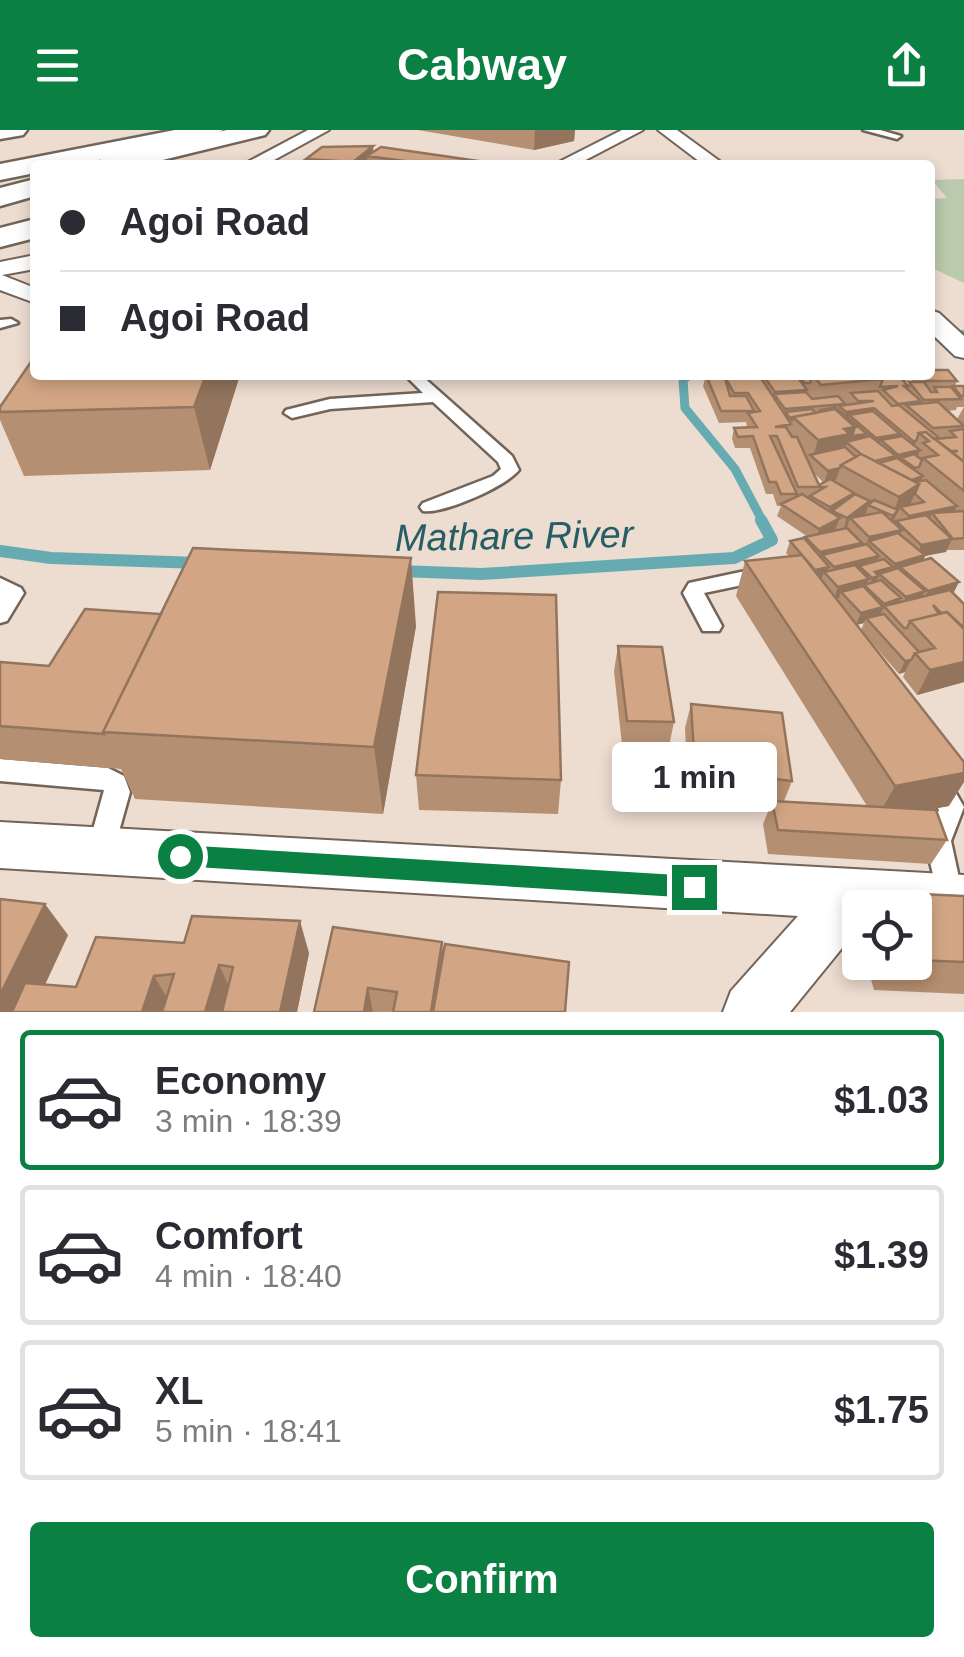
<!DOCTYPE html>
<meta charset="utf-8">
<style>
:root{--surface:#fff;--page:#f2f2f3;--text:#2b2b33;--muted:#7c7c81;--line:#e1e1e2;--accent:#0b8043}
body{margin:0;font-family:Helvetica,sans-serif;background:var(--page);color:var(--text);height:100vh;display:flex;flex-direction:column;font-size:38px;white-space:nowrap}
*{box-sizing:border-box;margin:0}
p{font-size:32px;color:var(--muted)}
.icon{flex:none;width:55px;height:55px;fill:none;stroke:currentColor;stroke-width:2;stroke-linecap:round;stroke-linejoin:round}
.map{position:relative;height:882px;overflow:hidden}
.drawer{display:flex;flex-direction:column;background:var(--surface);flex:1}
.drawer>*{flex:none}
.top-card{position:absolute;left:30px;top:30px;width:905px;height:220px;border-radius:10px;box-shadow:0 5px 15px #0003;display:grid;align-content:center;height:220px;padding:0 30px;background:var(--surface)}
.tools{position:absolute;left:842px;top:760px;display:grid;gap:20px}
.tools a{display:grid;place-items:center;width:90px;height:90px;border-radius:10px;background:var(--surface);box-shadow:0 5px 15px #0003;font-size:50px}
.end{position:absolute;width:45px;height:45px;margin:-22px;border:12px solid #0b8043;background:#fff;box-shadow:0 0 0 5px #fff}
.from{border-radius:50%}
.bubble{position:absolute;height:70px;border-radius:10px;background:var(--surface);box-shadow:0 5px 15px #0003;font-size:32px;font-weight:700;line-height:70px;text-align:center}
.top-card b{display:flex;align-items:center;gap:35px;height:95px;font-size:38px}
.top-card b+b{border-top:2px solid var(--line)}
.top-card i{width:25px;height:25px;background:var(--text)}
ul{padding:18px 0 0;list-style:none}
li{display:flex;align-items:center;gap:30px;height:140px;margin:0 20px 15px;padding:0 10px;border:5px solid var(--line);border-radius:10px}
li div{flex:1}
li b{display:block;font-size:38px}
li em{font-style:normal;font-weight:700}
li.current{border-color:var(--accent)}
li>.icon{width:90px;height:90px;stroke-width:1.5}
.primary-button{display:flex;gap:20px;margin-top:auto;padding:20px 30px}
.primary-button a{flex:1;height:115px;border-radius:10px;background:var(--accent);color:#fff;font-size:40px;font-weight:700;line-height:115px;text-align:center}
header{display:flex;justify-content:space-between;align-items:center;height:130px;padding:0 30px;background:var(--accent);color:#fff;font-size:45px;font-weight:700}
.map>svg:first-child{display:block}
</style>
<header><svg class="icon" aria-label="menu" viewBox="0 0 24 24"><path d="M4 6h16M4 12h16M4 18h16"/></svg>Cabway<svg class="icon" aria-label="share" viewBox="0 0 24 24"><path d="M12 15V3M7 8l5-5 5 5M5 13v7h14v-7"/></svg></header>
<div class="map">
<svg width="964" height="882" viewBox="0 0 964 882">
<rect width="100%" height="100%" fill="#eddcd0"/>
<!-- green -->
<path fill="#bbcaad" d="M964,49V153L930,137V69L947,68L932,50Z"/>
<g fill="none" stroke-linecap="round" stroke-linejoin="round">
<!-- stream-far2 -->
<path stroke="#67abb2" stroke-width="8" d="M930,207L964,204"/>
<!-- stream-far1 -->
<path stroke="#67abb2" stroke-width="9" d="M689,245L683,250L685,278L735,339L763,392"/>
<!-- stream -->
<path stroke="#67abb2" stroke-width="12" d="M0,421L51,428L200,433
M399,441L481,444L734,428L772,410L761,390"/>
<defs>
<path id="service" d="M863,0H880L901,6L897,9Z
M0,190L11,189L18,193L0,198Z
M405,245H421L512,326L519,340C505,357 444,384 423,381L420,377L423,373L493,346L501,339L498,332L433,272L330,279L292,288L284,283L286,280L330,269L423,263Z
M764,437L774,444L771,449L704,463L722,496L719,501H703L683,463L689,453Z
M0,448L21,458L24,463L7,491L0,493Z
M0,629L108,638L124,646L130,662L111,730L101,733L91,730L87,721L104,660L0,651Z
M936,641L945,644L964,677L951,711L964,771L961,778L951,782L941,778L925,711L939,680L923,652L927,644Z"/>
<path id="minor" d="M308,0H329L265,35H242Z
M622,0H643L576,35H553Z
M658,0H677L725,35H704Z
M35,125V139L2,145L35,158V173L0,160V132Z
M930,180L939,183L964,206V228L955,226L930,202Z
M0,692L964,745V797L915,794V778H860V796L790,882H723L731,861L798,786L0,738Z"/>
<path id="secondary" d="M0,0H27L23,5L0,9Z
M227,0H269L265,5L142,35H97L101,29Z
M35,49V66L0,76V58Z"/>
<path id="trunk" d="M175,0H223L211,7L74,35H35V43L0,50V34Z
M35,89V108L0,117V98Z"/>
</defs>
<!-- service casing -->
<use href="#service" stroke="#726459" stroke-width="5"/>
<!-- minor casing -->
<use href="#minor" stroke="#726459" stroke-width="4"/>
<!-- secondary casing -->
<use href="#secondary" stroke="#726459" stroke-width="5"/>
<!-- trunk casing -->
<use href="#trunk" stroke="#726459" stroke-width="5"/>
<!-- service -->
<use href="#service" fill="#fff" fill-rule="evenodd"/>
<!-- minor -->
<use href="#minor" fill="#fff" fill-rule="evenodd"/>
<!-- secondary -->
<use href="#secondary" fill="#fff" fill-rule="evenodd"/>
<!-- trunk -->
<use href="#trunk" fill="#fff" fill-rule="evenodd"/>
</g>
<!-- wall -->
<path fill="#b58f72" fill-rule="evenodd" d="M418,0H575L574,11L534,20Z
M373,22L499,34V35H307L306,29Z
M35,245H240L210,340L24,346L0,290V277Z
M706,245H908L906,253L908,255L909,252H913L912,251L914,245H930L957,251L955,256H964V277H957L956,280L948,281L957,289L964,277V420H947L925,426L923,430L953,463L964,552L917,565L903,547L905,542L899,544L861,500L864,493L856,495L949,676L929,679L947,710L931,734L768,724L763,694L771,674L688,664L685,598L691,574L792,651L784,671L867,676L736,466L745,431L790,427L786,423L790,411L805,409L808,407L777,386L781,376H777L773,364H766L750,318H735L732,309L734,298H747L746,292L719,293L703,256ZM814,343L824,353L819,355Z
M161,484L416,496L383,684L135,669L121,639L0,629V532L49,536Z
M618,516L674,592L669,616L622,615L614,541Z
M416,645L561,650L558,684L419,680Z
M876,762L964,766V864L874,860L866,832H915V778H866Z
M860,787V810L856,794Z
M68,805L45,855L76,857L96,807L309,823L297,882H0Z
M442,812L443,828L565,882H314Z"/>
<!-- shaded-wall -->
<path fill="#93745d" d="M535,0H575L574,11L534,20Z
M373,16L374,27L367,26L368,35H353V32Z
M206,245H240L210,340L194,277Z
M874,278L870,289L849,285L846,293L842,294L846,282Z
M855,297L867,304L863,315L847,313L842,327H813L818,310L844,299Z
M900,304L895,315L881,310L878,319L871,320L876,308Z
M913,311H916L912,322L920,320L915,332L901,328L898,335L894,336L898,325L909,322Z
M840,338L836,350L824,353L828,341Z
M923,346L909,377H900L893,392L888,398L899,367L898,355Z
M854,363L849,375L832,381L830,387L826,390L830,377Z
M870,371L866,383L854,391L850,388L847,397L843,400L847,388Z
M957,376L951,388L932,383L928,393L904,398L909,386Z
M840,388L835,400L815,411L819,399Z
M902,400L897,412L869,411L865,419L869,407Z
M952,409L946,422L925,426L920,438L900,437L897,444L890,447L895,434L916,428L921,415Z
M862,413L857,425H822L819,434L815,435L820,422Z
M879,426L874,439L859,436L856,443L829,450L834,437Z
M411,428L416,496L383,684L374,617Z
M829,437L826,444L824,442L821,450L811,453L815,440Z
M893,437L888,450L879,444L874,458H868L875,442Z
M869,449L862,462H841L839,468L834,469L838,457Z
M959,452L953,464L922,473L928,461Z
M925,461L919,474L900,480L906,467Z
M901,468L895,481L884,476L880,486L866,488L864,493L856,495L861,483L882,477L884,474Z
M911,530L905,542L899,544L905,531Z
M964,532V552L917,565L930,540Z
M964,643V652L949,676L876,690L895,656Z
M45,774L68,805L32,882H0V865Z
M300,791L309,823L297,882H280Z
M442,812L444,843L438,882H431Z
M219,835L233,865L229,882H205Z
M154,846L172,876L170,882H142Z
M368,858L373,882H364Z"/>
<!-- building -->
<path fill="#d2a685" stroke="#93745d" stroke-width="2.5" d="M373,16L353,32L306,29L322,17Z
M381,17L499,34L434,35L367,26Z
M35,226V245H206L194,277L0,282V277Z
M930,240H948L957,251H926L920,245H930Z
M706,245H724L730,266H746L754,281H721Z
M724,245H759L791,294L775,297H786L792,307H797L819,355L830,349L854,363L830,377L810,366L825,357H798L777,306H770L797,364H781L776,352H769L753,306L738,307L734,298L757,297L748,283L760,281L748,263H734Z
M763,245H796L807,260L775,262Z
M799,245H812L810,253H805Z
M813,245H879L883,249L821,255Z
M879,245H908L899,246L908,256H904L921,271L898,274L883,260L898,256L880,257L883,249Z
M909,252H924L931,262H937L934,257H951L961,269L924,270Z
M953,256H964V266H961Z
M878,261L892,276L899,275L938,307L934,309L926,302L919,303L916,311H913L874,278L846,282L839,276L874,271H858L851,263Z
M806,262L812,269L838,266L845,274L785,279L774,264Z
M938,272L964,296L933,298L906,275Z
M835,277L867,304L852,306L855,297L835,279L823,281L821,280Z
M812,279L816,283L793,287L792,290L785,282Z
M835,279L855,297L844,299L850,304L818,310L793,287Z
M873,281L900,304L876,308L849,285Z
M964,299V332L952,322L958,321H951L935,309L956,307L950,301Z
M926,302L964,332V361L923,328L938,325L923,313L929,311L919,303Z
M870,306L896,326L875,331L861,324L846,312Z
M902,306L920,320L898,325L881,310Z
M845,317L856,327L841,335L840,338L828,341L810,325Z
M861,324L919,354L899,367L841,335Z
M914,324L922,330L919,337L915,338L901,328Z
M897,328L923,346L912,350L879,333Z
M926,350L957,376L909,386L900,377L924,372L915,364L919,354L916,352Z
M802,364L840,388L819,399L781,374Z
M855,364L870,371L847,388L832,381Z
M874,370L898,380L893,386L868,375Z
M964,381V408L953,409L932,383Z
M882,382L902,400L869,407L850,388Z
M926,385L952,409L921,415L896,391Z
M847,398L862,413L820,422L805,407Z
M898,403L925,425L895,434L869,411Z
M804,408L829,437L815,440L790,411Z
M867,414L879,426L834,437L822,425Z
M193,418L411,428L374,617L103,602Z
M802,425L964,632V643L895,656L745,431Z
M931,428L959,452L928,461L900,437Z
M884,429L893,437L875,442L879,446L872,448L859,436Z
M855,435L869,449L838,457L824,442Z
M898,438L925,461L906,467L879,444Z
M881,450L901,468L884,474L864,455Z
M863,456L883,477L861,483L841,462Z
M950,460L964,474V496H962L947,482L941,483L933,475L939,484L910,491L907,498H904L884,476Z
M438,462L556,465L561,650L416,645Z
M85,479L161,484L103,602L104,604L0,596V532L49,536Z
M947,482L964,499V532L930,540L915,523L935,518L910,491Z
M884,484L919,522L915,523L911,530L905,531L866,488Z
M618,516L662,517L674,592L627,591Z
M691,574L782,583L792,651L695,640Z
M772,671L936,680L947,710L778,700Z
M876,762L964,766V832L915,830V778H880Z
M0,769L45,774L0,865Z
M192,786L300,791L280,882H222L233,837L219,835L205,882H162L174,844L154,846L142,882H12L25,853L76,857L96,807L184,813Z
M333,797L442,812L431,882H393L397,862L368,858L364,882H314Z
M445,814L569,832L565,882H433Z"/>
<!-- route -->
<path fill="#0b8043" d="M180,715L694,746L702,749L705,757L702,764L694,768L180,736L172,733L169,726L172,718Z"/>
<g text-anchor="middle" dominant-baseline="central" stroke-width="8" stroke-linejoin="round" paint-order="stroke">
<!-- water labels -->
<g font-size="38" font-style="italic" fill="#255e64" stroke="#eddcd0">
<text transform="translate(514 406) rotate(-1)">Mathare River</text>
</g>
</g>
</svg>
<div class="tools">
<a><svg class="icon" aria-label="locate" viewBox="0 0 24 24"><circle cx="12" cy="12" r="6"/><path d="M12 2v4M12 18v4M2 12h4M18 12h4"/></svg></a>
</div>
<i class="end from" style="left:180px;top:726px"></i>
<i class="end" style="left:694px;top:757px"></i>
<div class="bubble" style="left:612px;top:612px;width:165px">1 min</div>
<div class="top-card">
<b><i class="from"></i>Agoi Road</b>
<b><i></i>Agoi Road</b>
</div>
</div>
<section class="drawer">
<ul>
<li class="current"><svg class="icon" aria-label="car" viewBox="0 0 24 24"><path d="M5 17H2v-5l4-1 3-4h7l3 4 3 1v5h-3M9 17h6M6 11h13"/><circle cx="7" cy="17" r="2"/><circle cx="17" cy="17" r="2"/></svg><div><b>Economy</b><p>3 min · 18:39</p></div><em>$1.03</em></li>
<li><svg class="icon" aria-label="car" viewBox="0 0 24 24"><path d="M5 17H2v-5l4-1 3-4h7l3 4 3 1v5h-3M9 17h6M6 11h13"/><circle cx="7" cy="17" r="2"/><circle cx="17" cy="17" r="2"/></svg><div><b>Comfort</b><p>4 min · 18:40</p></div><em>$1.39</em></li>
<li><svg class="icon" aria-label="car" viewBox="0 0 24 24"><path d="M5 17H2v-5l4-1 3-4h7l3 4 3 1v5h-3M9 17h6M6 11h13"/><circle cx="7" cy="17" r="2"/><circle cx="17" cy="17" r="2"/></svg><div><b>XL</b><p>5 min · 18:41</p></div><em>$1.75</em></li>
</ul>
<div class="primary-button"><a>Confirm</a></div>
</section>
